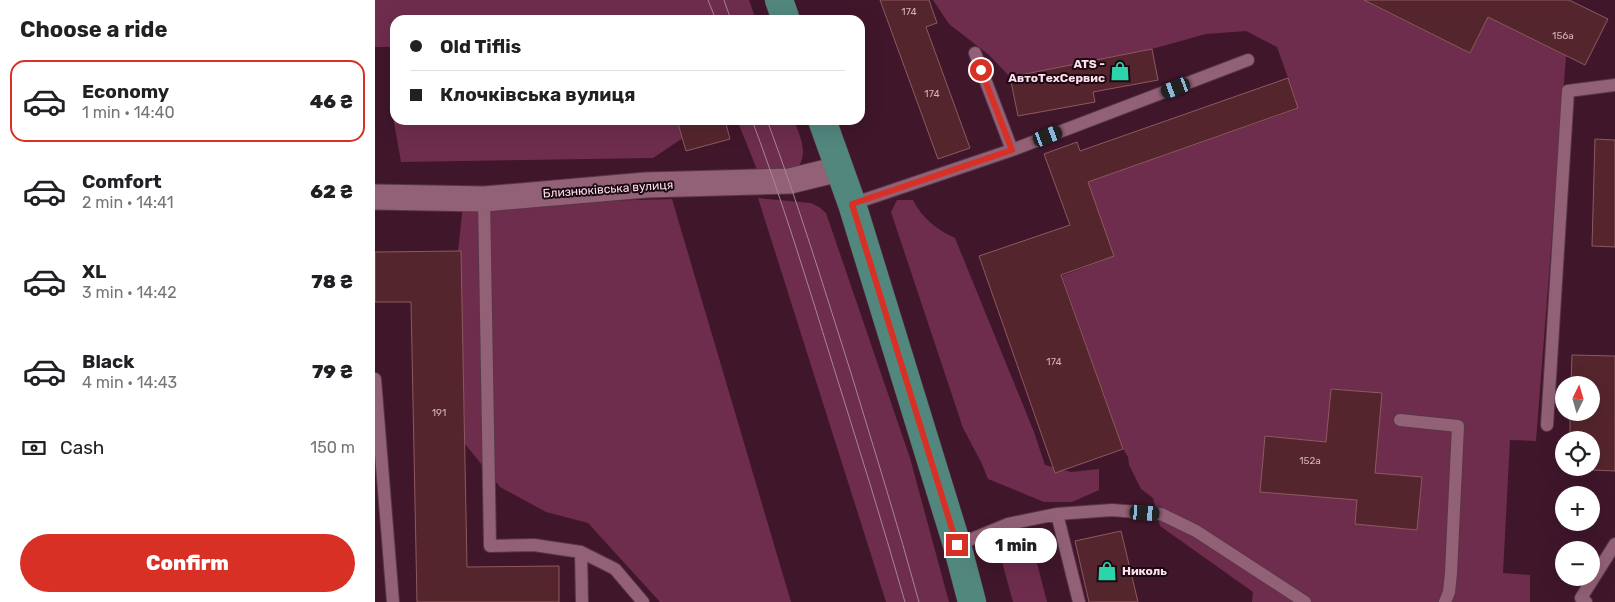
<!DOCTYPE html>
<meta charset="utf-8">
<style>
:root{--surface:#fff;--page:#f6f6f6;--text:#202124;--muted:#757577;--line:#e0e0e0;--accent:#d93025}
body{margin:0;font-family:Rubik,sans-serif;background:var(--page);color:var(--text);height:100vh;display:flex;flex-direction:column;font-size:19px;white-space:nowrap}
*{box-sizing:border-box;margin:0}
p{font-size:16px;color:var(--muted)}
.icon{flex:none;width:28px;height:28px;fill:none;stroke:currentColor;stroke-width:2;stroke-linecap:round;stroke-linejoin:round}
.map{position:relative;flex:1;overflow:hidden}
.drawer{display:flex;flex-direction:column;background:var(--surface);width:375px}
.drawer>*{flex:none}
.guide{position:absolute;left:15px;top:15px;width:475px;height:110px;border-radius:15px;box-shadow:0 5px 20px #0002;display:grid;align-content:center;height:110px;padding:0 20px;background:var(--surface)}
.needle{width:32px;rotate:5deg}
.fabs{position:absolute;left:1180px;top:376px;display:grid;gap:10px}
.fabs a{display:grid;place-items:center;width:45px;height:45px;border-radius:50%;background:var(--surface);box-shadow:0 5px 20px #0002;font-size:25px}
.end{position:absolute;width:22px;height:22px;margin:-11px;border:6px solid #d93025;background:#fff;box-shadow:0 0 0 2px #fff}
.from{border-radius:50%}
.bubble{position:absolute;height:35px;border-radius:18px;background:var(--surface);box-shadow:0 5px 20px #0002;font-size:16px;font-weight:800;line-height:35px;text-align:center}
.car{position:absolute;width:15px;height:30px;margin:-15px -8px;border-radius:6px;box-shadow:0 0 4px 1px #0007;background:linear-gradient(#222 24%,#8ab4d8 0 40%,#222 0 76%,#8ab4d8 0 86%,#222 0)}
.guide b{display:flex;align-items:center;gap:18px;height:48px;font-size:19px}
.guide b+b{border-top:1px solid var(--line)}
.guide i{width:12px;height:12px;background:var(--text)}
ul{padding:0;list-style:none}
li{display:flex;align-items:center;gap:15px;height:82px;margin:0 10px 8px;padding:0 10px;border:2px solid transparent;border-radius:15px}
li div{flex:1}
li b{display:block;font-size:19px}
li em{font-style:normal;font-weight:800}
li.active{border-color:var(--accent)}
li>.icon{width:45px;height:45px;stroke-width:1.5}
h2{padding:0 20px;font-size:22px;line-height:60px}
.pay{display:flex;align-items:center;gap:12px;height:55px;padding:0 20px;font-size:19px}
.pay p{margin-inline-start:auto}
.primary-button{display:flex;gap:10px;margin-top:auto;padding:10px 20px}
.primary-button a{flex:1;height:58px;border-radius:30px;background:var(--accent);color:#fff;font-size:20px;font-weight:800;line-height:58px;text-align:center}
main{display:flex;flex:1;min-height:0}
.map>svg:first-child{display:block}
</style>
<main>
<section class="drawer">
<h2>Choose a ride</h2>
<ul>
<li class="active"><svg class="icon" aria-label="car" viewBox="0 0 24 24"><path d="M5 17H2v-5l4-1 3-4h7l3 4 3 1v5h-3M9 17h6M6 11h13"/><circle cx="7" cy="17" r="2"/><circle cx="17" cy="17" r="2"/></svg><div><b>Economy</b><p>1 min · 14:40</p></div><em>46 ₴</em></li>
<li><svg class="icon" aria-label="car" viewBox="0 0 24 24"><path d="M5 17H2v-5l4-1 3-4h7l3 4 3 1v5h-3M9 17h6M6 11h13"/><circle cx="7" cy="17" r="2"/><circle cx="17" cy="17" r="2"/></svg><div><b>Comfort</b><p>2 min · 14:41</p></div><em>62 ₴</em></li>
<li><svg class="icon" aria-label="car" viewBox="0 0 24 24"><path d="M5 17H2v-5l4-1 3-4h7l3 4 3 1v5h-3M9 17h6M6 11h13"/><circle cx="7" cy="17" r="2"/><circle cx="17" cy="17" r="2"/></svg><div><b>XL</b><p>3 min · 14:42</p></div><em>78 ₴</em></li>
<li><svg class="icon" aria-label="car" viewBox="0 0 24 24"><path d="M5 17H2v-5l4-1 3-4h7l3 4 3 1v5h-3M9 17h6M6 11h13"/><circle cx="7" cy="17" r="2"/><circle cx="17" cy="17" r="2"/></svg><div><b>Black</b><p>4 min · 14:43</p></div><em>79 ₴</em></li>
</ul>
<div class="pay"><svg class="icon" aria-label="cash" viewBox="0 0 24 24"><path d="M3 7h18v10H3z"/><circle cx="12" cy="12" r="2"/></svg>Cash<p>150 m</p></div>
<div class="primary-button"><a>Confirm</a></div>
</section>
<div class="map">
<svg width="1240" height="602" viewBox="0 0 1240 602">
<rect width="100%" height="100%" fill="#40162b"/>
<!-- green -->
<path fill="#6e2d4d" d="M0,0H374L381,20H20V120H335L278,158L26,162L18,117L15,47H0Z
M558,0H998L996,4L1095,53L1113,17L1191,56L1161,441L1135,440L1128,573L1155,575V602H877L878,592L785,526L778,498L766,489L754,465L753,457L748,449L687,276L734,258L726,219L713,182L919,110L921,100L902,47L871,31L831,34L777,49L635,77L614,55L574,24Z
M362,120H419C426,139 435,156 419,172H383Z
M383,198L436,203L444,207L451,213L535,458L574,602H511Z
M297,199L416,602H285L213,523L171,512L125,487L90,444L87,320L83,251L88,205Z
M522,200H538C547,218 562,230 580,238L659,432L670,465L696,472L724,469V490L697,502H669L613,479L607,464L588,428L516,212Z
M646,535L655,536L672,602H638L627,562L636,545Z"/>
<!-- building -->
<path fill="#55252d" stroke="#8e595f" d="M505,0H554L562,23L551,27L595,148L563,159Z
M989,0H1194L1233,19L1210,65L1113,17L1095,53Z
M777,49L783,80L718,92L720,102L643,116L635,77Z
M913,78L923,108L713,182L739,256L686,275L748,449L680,473L604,256L695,225L669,154L702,142L705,151Z
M302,120H350L355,139L311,151Z
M1220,139L1240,140V247L1217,246Z
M86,251L92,567L184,566V602H42L36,302H0V252Z
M1197,355L1240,356V471L1194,469V468H1216V440H1195V412H1216V385H1196Z
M956,389L1007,393L1000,473L1047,477L1042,530L980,524L982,500L885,492L890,436L951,442Z
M746,531L763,602H714L700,541Z"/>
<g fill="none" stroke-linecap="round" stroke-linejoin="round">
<defs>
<path id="lane" d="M637,150L873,60
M109,199L115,546L159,545L206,552L240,569L268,602
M477,204L637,150L600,53
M0,379L18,602
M1025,420L1083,426L1076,573L1074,592L1070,602
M1172,425L1193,91L1240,85
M682,514L704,602
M582,545L633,524L682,514L737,510L786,514L821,531L930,602
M206,552L207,602
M1211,602L1206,598L1240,544"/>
<path id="street" d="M0,197L109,199L271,185L415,181L464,169"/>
<path id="primary" d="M404,0L411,20
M447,120L477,204L582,545L597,602"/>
</defs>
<!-- lane casing -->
<use href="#lane" stroke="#593648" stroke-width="14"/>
<!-- street casing -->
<use href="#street" stroke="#593648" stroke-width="27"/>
<!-- primary casing -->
<use href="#primary" stroke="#593648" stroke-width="29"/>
<!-- lane -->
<use href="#lane" stroke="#926176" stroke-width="12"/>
<!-- street -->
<use href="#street" stroke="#926176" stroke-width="25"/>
<!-- primary -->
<use href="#primary" stroke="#52877e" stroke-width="28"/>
<!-- tram -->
<path stroke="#a88594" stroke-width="1" d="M333,0L341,20
M349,0L356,20
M377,120C407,200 432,281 457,362C482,442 507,521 530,602
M392,120C423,203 449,288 476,373C499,449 523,525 544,602"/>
</g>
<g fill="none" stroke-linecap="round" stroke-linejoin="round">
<!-- route -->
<path stroke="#d93025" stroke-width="6" d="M582,545L477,204L637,150L606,70"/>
</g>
<!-- icons -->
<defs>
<symbol id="shop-bare" viewBox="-9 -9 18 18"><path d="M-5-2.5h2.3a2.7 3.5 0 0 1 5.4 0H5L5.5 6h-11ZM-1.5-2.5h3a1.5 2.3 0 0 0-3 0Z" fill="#2ad5ac" stroke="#1c0912" stroke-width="2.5" paint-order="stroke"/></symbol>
</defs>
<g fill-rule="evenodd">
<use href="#shop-bare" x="731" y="57" width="28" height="28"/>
<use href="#shop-bare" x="718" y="557" width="28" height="28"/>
</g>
<g text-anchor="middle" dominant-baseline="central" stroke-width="4" stroke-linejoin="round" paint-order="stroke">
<!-- number labels -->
<g font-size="10" fill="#d3b1bc">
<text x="534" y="12">174</text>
<text x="1188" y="36">156а</text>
<text x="557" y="94">174</text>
<text x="679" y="362">174</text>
<text x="64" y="413">191</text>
<text x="935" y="461">152а</text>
</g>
<!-- poi labels -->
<g font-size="12" font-weight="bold" fill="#fde0eb" stroke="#1c0912" text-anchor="end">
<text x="730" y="64">ATS -<tspan x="730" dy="14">АвтоТехСервис</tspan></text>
<text x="747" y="571" text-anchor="start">Николь</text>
</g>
<!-- street labels -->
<g font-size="12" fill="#fde0eb" stroke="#1c0912">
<text transform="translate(233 189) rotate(-4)">Близнюківська вулиця</text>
</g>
</g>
</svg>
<div class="fabs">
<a><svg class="needle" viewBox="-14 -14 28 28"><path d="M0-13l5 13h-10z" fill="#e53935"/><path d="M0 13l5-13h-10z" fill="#757577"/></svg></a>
<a><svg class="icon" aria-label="locate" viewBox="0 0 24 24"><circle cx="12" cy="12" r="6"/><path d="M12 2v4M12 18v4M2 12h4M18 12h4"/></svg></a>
<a>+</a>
<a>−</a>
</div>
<i class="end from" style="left:606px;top:70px"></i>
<i class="end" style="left:582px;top:545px"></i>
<div class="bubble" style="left:600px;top:528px;width:82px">1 min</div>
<i class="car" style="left:801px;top:88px;rotate:249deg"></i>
<i class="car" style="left:673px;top:136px;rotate:69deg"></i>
<i class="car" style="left:770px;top:513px;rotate:94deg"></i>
<div class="guide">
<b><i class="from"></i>Old Tiflis</b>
<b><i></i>Клочківська вулиця</b>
</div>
</div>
</main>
